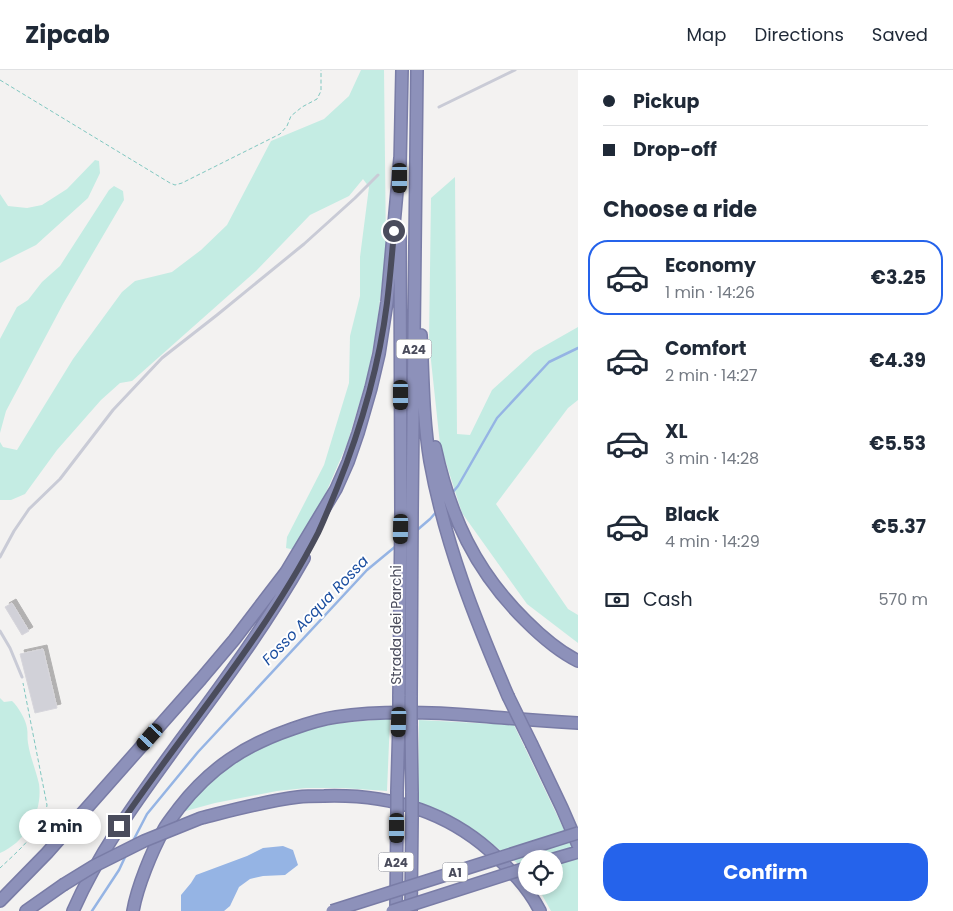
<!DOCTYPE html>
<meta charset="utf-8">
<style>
:root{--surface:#fff;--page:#f6f6f7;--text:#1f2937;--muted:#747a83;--line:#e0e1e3;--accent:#2563eb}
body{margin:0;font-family:Poppins,sans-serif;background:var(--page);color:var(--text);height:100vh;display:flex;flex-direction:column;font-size:19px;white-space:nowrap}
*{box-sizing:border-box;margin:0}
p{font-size:16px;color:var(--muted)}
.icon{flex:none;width:28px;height:28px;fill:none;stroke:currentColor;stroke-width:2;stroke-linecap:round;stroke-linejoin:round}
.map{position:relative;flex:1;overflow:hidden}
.sheet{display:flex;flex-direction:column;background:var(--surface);width:375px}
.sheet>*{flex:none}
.hud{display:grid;align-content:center;height:110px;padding:0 25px;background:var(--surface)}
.buttons{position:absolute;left:518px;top:780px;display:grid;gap:10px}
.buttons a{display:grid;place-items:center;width:45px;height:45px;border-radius:50%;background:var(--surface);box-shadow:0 2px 8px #0003;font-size:25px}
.end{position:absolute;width:22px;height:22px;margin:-11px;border:6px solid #4a4c5c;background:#fff;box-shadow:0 0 0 2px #fff}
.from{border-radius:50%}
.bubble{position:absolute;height:35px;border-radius:18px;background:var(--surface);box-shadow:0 2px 8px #0003;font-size:16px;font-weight:700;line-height:35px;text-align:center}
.car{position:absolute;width:15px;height:30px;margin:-15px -8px;border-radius:6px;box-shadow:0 0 4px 1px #0007;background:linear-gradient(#222 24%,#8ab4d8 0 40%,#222 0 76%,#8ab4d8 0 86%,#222 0)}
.hud b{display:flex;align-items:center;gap:18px;height:48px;font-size:19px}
.hud b+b{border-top:1px solid var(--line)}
.hud i{width:12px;height:12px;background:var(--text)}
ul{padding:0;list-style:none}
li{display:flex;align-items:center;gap:15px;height:75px;margin:0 10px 8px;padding:0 15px;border:2px solid transparent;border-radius:20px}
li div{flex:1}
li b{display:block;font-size:19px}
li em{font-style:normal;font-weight:700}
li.current{border-color:var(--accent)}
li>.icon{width:45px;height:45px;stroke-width:1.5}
h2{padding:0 25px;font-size:22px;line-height:60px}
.pay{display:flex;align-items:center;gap:12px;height:55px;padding:0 25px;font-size:19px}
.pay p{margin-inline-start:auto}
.primary-button{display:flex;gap:10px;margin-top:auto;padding:10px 25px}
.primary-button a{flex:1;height:58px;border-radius:20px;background:var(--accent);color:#fff;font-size:20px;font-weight:700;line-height:58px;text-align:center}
header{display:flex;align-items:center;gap:30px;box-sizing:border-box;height:70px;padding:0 25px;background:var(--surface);border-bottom:1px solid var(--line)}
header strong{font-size:24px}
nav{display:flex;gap:28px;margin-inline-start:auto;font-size:18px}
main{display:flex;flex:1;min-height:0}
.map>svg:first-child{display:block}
</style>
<header>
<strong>Zipcab</strong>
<nav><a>Map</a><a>Directions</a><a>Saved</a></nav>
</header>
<main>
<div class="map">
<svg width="578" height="841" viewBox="0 0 578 841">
<defs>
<filter id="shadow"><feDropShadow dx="4" dy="-4" stdDeviation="0" flood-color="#0004"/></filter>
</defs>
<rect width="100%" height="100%" fill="#f3f2f1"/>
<!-- green -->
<path fill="#c4ece3" d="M361,0H384L386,181L376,262L367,308L347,374L321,434L295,480L286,478L287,467L324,395L349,313L350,266L360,226V187L369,117L363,109L349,126L310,145L256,201L132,311L120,313L101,330L57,380L25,424L11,430H0V372L3,377L17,380L73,289L122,222L135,211L172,202L201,180L227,155L271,71L324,49L349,26Z
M95,90L99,91L100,103L88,128L36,175L0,193V124L8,136L27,138L42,135L67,119Z
M455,107L457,364L470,365L492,320L534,282L578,257V330L568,338L496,434L568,539L578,545V573L527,534L462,443L440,374L429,272L431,128Z
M114,116L123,121L124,130L63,234L6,341L0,363V269L1,267L17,237L28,230L42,212L60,196L109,120Z
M0,628L4,632L12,631C18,636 26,650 27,658C28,663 27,668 28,673C30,687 36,700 39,714C43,742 26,772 0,783Z
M390,649L387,721L343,718H306L277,721L215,733L182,742C187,736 191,730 197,724C233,686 291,659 343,653C359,651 374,650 390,649Z
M419,650L514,655L578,789V841H551L537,816H554V789H526V804L517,793L470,757L440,742L418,734Z"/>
<!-- water -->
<path fill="#95b4e4" d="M283,776L293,780L298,795L285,805L263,806L250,809L239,817L230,836L224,841H181V825L191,813L196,805L247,786L263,778Z"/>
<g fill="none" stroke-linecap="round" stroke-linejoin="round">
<!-- stream -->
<path stroke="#95b4e4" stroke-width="2.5" d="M452,423L458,416L497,348L549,292L578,278
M416,461L430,449L438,440
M133,771L147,744L198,682L367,500L396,476
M92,841L119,800L126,785"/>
</g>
<!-- building -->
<path fill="#d1d1d8" stroke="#d6d5db" filter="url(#shadow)" d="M12,533L29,561L22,565L5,537Z
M43,579L57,638L35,643L20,584Z"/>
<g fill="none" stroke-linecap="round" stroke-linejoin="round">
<defs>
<path id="motorway" d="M400,95L402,0
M421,265C423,307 423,349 430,391C445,474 475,549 508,626
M435,377C450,446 475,501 526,551C542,567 558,581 578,591
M399,626L401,443L400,163
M411,627L412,442L417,0
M411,654L412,723
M532,675L562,738L578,775
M397,721L399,652
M201,748C233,740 265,731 298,727C306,726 316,726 324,726C386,724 442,739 489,780C509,798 528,817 540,841
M554,789L578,782
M0,831L47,783L201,609L234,570L286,502L336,419L348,392L358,363L371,318L379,284L387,232L400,88
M26,841L63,815
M73,841C100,779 141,725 180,671C224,612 268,552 304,488
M133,841C137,817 152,781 164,759C168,752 174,745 179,738C210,698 245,675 292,659C306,654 321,649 336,647C383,640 432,642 480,646C512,649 545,651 578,653
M396,841L397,743
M411,841L412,747"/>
</defs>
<!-- motorway casing -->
<use href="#motorway" stroke="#797ca6" stroke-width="14"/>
<!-- path -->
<path stroke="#7fc7c0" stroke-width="1" stroke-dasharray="4 2.5" stroke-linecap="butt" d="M0,10L170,113L175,115L182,113L280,64L287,56L291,46L302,37L317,29L321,21V0
M0,798C17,782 44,759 47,735L23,613"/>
<!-- service -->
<path stroke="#c9cbd6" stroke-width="3" d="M439,37L515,0
M0,487L14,461L29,439L60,409L113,340L162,288L217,245L304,174L355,128L378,105
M0,561L10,578L22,607"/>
<!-- motorway -->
<use href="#motorway" stroke="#8d91ba" stroke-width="11"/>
<defs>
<path id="motorway-bridge" d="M508,626L532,675
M411,627V654
M399,652V626
M412,723V747
M397,743V721
M63,815L94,796L144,771L201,748
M332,841L578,763
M392,841L526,798"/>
</defs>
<!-- motorway-bridge casing -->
<use href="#motorway-bridge" stroke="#797ca6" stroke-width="14" stroke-linecap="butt"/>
<!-- motorway-bridge -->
<use href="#motorway-bridge" stroke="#8d91ba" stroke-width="11"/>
</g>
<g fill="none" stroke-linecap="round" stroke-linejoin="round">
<!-- route -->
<path stroke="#4a4c5c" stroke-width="6" d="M119,756C185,659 264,568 318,463C325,448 331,433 337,418C361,358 379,297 387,233C390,209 392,185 394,161"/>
</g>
<g text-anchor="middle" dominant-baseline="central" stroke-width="4" stroke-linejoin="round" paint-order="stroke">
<!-- shield labels -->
<g fill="#fff" stroke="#80828d" stroke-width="1">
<rect x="396.5" y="269.5" width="35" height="19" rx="4"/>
<rect x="378.5" y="782.5" width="35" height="19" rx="4"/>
<rect x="442.5" y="792.5" width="25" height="19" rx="4"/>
</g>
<g font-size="12" font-weight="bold" fill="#4a4c5c">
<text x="414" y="279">A24</text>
<text x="396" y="792">A24</text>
<text x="455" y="802">A1</text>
</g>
<!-- street labels -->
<g font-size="14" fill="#4a4c5c" stroke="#fff">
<text transform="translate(396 555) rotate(-90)">Strada dei Parchi</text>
</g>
<!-- water labels -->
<g font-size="15" font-style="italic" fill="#1a4d9f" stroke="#fff">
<text transform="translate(315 540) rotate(-46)">Fosso Acqua Rossa</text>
</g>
</g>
</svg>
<div class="buttons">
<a><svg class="icon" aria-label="locate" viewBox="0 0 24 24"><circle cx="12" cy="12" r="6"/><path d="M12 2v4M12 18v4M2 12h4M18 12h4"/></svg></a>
</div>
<i class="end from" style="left:394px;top:161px"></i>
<i class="end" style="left:119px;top:756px"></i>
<div class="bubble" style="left:19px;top:739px;width:82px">2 min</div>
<i class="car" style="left:400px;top:108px;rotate:180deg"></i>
<i class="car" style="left:401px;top:325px;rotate:180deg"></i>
<i class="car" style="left:401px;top:459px;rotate:181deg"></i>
<i class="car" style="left:399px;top:652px;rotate:182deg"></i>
<i class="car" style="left:150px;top:667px;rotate:222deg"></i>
<i class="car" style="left:397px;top:758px;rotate:180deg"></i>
</div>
<section class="sheet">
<div class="hud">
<b><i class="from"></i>Pickup</b>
<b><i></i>Drop-off</b>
</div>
<h2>Choose a ride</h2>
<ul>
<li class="current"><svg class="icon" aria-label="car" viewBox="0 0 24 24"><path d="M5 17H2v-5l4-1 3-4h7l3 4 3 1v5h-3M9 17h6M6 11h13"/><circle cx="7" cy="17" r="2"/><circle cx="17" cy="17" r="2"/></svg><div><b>Economy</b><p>1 min · 14:26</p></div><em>€3.25</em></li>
<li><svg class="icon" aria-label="car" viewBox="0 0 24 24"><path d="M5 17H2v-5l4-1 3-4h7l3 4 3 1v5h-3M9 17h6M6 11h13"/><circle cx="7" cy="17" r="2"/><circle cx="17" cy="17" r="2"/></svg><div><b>Comfort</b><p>2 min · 14:27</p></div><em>€4.39</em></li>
<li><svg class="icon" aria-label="car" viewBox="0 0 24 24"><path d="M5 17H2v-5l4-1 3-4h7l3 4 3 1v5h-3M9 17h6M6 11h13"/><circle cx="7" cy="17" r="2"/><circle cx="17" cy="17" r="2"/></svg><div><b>XL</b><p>3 min · 14:28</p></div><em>€5.53</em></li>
<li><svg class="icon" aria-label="car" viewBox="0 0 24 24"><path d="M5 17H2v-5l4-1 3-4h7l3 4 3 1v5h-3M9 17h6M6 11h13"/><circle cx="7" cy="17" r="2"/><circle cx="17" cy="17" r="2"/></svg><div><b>Black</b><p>4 min · 14:29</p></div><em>€5.37</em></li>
</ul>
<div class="pay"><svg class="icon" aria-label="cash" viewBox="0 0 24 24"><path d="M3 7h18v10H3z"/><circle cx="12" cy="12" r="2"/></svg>Cash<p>570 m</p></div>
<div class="primary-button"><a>Confirm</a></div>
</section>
</main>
